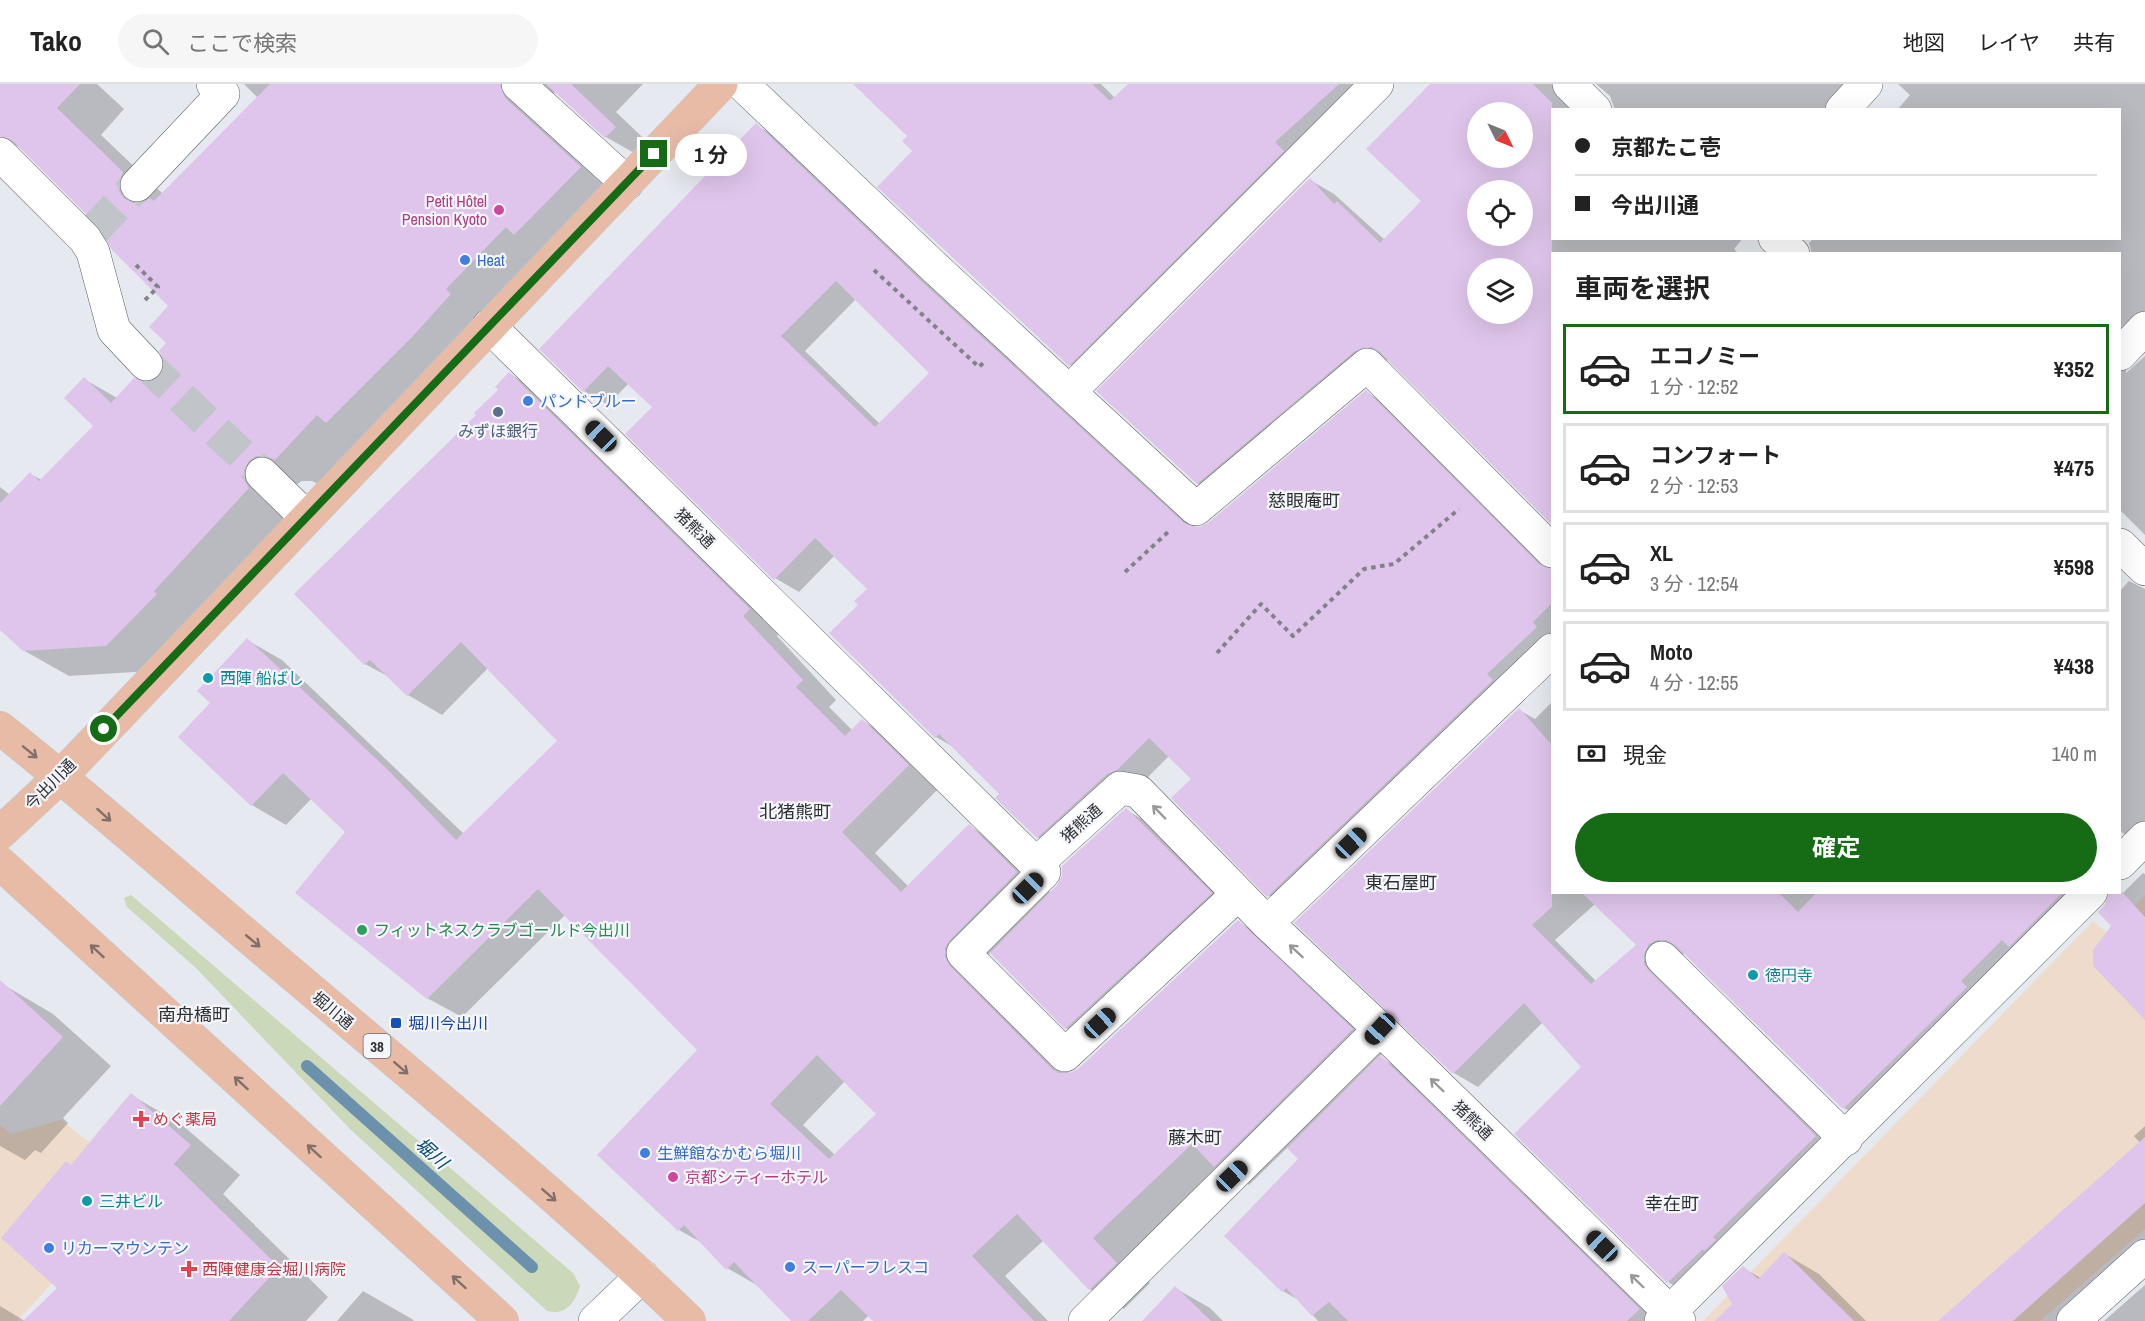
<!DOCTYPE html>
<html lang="ja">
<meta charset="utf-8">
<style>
:root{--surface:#fff;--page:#f6f6f6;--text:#222;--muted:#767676;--line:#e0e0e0;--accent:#156c15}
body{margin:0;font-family:"Archivo Narrow","Noto Sans JP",sans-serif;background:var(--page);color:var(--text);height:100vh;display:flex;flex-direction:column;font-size:22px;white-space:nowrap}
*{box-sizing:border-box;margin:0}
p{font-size:20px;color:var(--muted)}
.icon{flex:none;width:33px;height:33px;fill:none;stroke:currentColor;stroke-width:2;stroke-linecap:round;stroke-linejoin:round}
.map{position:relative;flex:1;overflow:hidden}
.panel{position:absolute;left:1551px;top:168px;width:570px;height:642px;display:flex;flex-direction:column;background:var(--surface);border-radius:0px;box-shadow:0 6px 24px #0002}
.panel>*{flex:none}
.guide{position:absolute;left:1551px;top:24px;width:570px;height:132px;border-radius:0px;box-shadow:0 6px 24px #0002;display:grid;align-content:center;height:132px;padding:0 24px;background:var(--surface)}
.needle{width:39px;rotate:133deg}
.controls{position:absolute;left:1467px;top:18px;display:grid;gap:12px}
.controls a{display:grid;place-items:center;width:66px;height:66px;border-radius:50%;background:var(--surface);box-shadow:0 6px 24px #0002;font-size:30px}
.end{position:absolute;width:27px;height:27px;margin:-14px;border:8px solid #156c15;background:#fff;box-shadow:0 0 0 3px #fff}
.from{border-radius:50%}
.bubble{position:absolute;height:42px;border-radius:21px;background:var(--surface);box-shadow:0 6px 24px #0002;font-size:20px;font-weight:700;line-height:42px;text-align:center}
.car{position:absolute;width:18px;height:36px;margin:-18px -9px;border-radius:8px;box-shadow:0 0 4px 2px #0007;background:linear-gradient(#222 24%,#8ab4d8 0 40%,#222 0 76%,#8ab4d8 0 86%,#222 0)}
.guide b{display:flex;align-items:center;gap:21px;height:57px;font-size:22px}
.guide b+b{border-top:2px solid var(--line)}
.guide i{width:15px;height:15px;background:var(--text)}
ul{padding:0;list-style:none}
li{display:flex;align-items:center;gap:18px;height:90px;margin:0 12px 9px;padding:0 12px;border:3px solid var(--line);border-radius:0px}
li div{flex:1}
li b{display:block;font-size:22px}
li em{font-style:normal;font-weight:700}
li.current{border-color:var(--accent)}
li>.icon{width:54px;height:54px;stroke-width:1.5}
h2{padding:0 24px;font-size:27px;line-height:72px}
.pay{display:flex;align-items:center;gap:15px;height:66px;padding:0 24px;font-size:22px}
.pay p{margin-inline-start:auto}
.button{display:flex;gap:12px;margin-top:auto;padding:12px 24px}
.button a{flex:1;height:69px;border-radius:36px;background:var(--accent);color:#fff;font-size:24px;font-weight:700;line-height:69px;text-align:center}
header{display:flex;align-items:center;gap:36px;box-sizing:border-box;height:84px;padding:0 30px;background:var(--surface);border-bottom:2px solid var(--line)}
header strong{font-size:28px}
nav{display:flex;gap:33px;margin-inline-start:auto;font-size:21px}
.search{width:420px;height:54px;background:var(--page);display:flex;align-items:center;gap:15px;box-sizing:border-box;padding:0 21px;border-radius:33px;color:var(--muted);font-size:22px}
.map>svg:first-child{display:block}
</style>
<header>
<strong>Tako</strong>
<div class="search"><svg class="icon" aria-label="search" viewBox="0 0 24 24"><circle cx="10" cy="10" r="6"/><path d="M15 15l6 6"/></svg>ここで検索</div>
<nav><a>地図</a><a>レイヤ</a><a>共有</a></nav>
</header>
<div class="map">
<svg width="2145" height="1237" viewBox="0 0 2145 1237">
<rect width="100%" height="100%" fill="#e6e9ef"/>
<!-- commercial -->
<path fill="#eedbcb" d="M131,1009L191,1061L64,1204L55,1196L17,1237H0V1041L11,1050L61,1036L89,1058Z"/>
<!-- education -->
<path fill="#efdbcc" d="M2145,811V1145L2040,1237H1703L2093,837L2109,850Z"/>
<!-- green -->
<path fill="#ccd8ba" d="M131,811L573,1189L580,1202C575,1218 566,1232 547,1227L349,1044L196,884L127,823L124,814Z"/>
<!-- shadow -->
<path fill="#0003" fill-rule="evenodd" d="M0,0H97L124,25L101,51L163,110L258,14L244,0H643L616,28L659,69L650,78L606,53L556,8L549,12L625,109L320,401L312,397H302L294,402L293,430L151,587L69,592L23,566L0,544V403L10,411L30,390L42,396L95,342L84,295L117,314L160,294L166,285L170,222L99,141L25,67L0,52Z
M856,0H1101L1115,14L1130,0H1389L1097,296L1070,281L914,67L909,52Z
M1432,0H1581L1578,26H1552V154H1743L1734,165L1739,170H1552V439L1388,276L1380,280L1222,413L1197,399L1310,96L1334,110L1385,156L1423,117ZM1478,28H1522V74H1478ZM1478,106H1522V152H1478ZM1478,184H1522V230H1478Z
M1596,0H1876L1851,26H1615L1610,12Z
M1898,0H2145V257L2126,280V289L2145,272V451L2120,426V170H1812L1809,159L1814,154H2120V26H1897L1910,11Z
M756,41L780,55L945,212L1196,444L1209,441L1366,308L1390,322L1552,485V565L1293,825L1268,811L1193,695L1169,672L1142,699L1062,767L1037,753L1001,710L957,665L936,653L832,549L860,521L869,505L835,471L799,508L775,494L654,323L629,299L608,321L584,307ZM856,215L931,289L880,340L805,267Z
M510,290L544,310L783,545L777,552L836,616L829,623L853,647L863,637L897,657L942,701L875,769L909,803L969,742L1003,762L1051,809L1126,726L1142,735L1226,819L1082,953L1066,944L991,868L984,875V904L1070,990L1079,986L1238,838L1272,857L1386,966L1379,973L1414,993L1664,1237H1318L1300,1217L1283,1207L1226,1152L1300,1075L1288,1063L1249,1101L1220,1084L1126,1174L1150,1199L1124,1225L1090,1205L1044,1156L1005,1192L1048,1237H875L869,1231L863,1237H793L762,1204L727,1184L704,1160L679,1146L599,1071L699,966L565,831L462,933L427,914L348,748L312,714L286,741L252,721L180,653L212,619L247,556L282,576L464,750L559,657L488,584L442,631L408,611L391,594L365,580L478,331L500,306ZM845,997L878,1030L835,1071L803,1041Z
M2129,497L2145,505V763L2120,747V507Z
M1552,618V808H2097L1868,1038L1844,1024L1686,869L1673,875L1840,1067L1692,1212L1668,1198L1583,983L1543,938L1478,1003L1454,989L1519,626L1535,635ZM1595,820L1638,861L1596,897L1555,856Z
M2143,789L2145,790V933L2113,842L2102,830Z
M4,901L53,930L111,982L63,1034L68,1039L41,1069L35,1066L25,1076L0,1062V902Z
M131,1011L181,1040L240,1091L223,1110L328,1213L306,1237H25L59,1204L72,1082Z
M2145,1042V1169L2069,1237H1940L2140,1059L2134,1052Z
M1785,1170L1819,1190L1866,1237H1717L1734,1220L1743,1184L1761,1194Z
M2145,1201V1237H2104Z
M1175,1204L1210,1224L1223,1237H1144Z
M363,1207L412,1235L414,1237H337Z
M0,1222L25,1237H0Z"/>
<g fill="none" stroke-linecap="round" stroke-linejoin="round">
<!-- stream -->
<path stroke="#6b91ad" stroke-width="12" d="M307,982L532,1183"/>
</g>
<!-- building -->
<path fill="#dfc5eb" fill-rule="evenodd" d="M0,0H80L57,24L123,88L119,97V107L125,115L133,119H143L150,114L154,117L270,0H500L505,14L581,83L514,151L506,143L446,205L451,210L413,252L326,339L317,331L275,376L266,372H256L249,377L244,386V396L249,404L154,507L157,510L106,562L23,567L0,546V419L30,388L39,397L93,342L64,314L84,293L111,319L134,294L150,298L159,293L164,285V276L159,267L166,259L149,243L168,222L112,166L98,142L13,57L0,52Z
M546,0H571L616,43L605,54Z
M853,0H1092L1110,17L1128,0H1339L1275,58L1284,67L1069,282L877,103L912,67L902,57L907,52Z
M1430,0H1533L1552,19V441L1380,268L1372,263L1355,267L1197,400L1096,307L1310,94L1334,120L1337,117L1380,159L1421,117L1366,65ZM1478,28H1522V74H1478ZM1478,106H1522V152H1478ZM1478,184H1522V230H1478Z
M756,39L920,196L1184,439L1200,443L1208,439L1366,306L1539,480L1552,485V519L1533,538L1537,543L1487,590L1493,596L1267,813L1171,714L1191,695L1149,654L1117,686L1107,690L1037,754L995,714L999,710L939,650L935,654L829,549L858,521L854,517L867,505L815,454L774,496L625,350L652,323L608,282L583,308L539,265ZM836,197L929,289L875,343L781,252Z
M509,288L750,525L743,532L803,596L796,603L845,652L862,635L909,681L842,748L901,808L969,740L1017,788L950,856L945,864V873L950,882L1052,985L1059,989H1069L1078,985L1238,836L1353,945L1214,1083L1192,1060L1093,1154L1117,1179L1089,1206L1017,1130L972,1172L1034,1237H873L841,1206L808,1237H791L734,1178L726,1186L684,1141L678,1147L597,1071L697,966L538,805L427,915L295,809L345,748L283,689L251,722L178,653L210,619L197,607L247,554L387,685L456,756L557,657L461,558L407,612L370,576L364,581L294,510L476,331L474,329L498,306L495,303ZM817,971L876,1030L829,1075L770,1020Z
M1519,624L1552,661V823L1532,841L1591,900L1636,861L1581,808H1778L1798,828L1817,808H2063L2009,863L2002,856L1961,897L1967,903L1843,1025L1675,861L1666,856H1656L1649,860L1644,870V880L1649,887L1816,1052L1713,1153L1716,1156L1704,1167L1703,1165L1667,1199L1514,1050L1581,983L1524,919L1453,990L1294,839Z
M1126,724L1212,809L1065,945L990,869L1057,801L1062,792V782Z
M2109,808H2122L2145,833V936L2093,882V866L2111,842L2098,828L2105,821Z
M0,896L63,953L0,1022Z
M1380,971L1640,1225L1627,1237H1348L1329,1218L1312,1232L1286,1204L1282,1208L1224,1152L1298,1075L1287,1064Z
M131,1009L191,1061L174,1080L279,1183L229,1237H23L57,1204L1,1154L66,1077L71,1081Z
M2145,1053V1119L2013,1237H1938Z
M1784,1168L1854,1237H1715L1732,1220L1722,1202L1743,1182L1758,1195Z
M1175,1202L1211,1237H1142Z"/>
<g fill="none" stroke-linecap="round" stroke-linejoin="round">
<!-- minor-tunnel -->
<path stroke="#c1c4c9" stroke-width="33" stroke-dasharray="33 16" stroke-linecap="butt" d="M93,147L137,101
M146,280L262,390"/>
<defs>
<path id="minor" d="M518,0L627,99
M742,0L933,182L1196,425L1367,281L1552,467
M1569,0L1595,26
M1842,26L1866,0
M0,70L85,155L93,168L114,246L146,280
M137,101L223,10L213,0
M1775,154L1793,170
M489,242L1036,780L1120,704L1138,707L1267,839L1380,945L1679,1237
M2120,270L2145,244
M1070,307L1377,0
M262,390L306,433
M2120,461L2145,485
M2120,779L2145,754
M1036,780L1044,788L963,869L1065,971L1238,810
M1267,839L1552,566
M1662,874L1846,1055
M595,1237L642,1192
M1085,1237L1380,945
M1661,1237L2091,808
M2073,1237L2145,1172"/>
<path id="major" d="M0,644C106,728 207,819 311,906C438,1014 569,1121 689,1237
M0,749L61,692L721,0
M0,779L502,1237"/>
</defs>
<!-- minor casing -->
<use href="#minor" stroke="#5d5f65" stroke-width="34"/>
<!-- major casing -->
<use href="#major" stroke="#c5c5c6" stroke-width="34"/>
<!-- path -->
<path stroke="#818388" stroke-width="4" stroke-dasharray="4.5 4.5" stroke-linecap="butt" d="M136,181L158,203L143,218
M874,186L979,283L984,278
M1125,488L1168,448
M1217,569L1261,520L1293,552L1364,485L1394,480L1459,425"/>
<!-- minor -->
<use href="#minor" stroke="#fff" stroke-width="33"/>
<!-- major -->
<use href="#major" stroke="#e8bba7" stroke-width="33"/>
</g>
<!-- one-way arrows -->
<defs><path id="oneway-shaft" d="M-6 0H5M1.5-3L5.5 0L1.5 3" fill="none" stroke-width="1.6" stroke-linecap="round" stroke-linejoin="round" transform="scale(1.5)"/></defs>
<g stroke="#826f67">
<use href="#oneway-shaft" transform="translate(30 668) rotate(39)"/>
<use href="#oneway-shaft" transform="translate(104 731) rotate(42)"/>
<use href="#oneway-shaft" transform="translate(253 857) rotate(40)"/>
<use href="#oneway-shaft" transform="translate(97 867) rotate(-137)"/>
<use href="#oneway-shaft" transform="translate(401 984) rotate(41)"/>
<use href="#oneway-shaft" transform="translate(241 999) rotate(-137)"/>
<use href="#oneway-shaft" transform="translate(314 1067) rotate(-138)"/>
<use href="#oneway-shaft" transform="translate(549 1111) rotate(41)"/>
<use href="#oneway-shaft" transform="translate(459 1198) rotate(-138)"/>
</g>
<g stroke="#979899">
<use href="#oneway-shaft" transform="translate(1159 728) rotate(-134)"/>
<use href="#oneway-shaft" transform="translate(1296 867) rotate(-137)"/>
<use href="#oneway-shaft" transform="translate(1437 1001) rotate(-136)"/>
<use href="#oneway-shaft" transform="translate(1637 1197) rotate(-136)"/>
</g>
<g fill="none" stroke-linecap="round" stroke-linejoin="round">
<!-- route -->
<path stroke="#156c15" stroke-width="8" d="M104,645L654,70"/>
</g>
<!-- markers -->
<g fill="#d1479c" stroke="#f4f6fc" stroke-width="2">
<circle cx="499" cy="126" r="6"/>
<circle cx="673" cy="1093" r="6"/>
</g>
<g fill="#3f7fe0" stroke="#f4f6fc" stroke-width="2">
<circle cx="465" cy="176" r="6"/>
<circle cx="528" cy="317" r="6"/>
<circle cx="645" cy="1069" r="6"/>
<circle cx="49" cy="1164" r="6"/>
<circle cx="790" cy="1183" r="6"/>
</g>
<circle fill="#5c6f8a" stroke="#f4f6fc" stroke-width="2" cx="498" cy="328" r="6"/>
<g fill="#0f9aa8" stroke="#f4f6fc" stroke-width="2">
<circle cx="208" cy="594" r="6"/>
<circle cx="1753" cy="891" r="6"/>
<circle cx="87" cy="1117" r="6"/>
</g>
<circle fill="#2e9e5b" stroke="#f4f6fc" stroke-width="2" cx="362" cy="846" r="6"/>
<rect fill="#1a4fb4" stroke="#f4f6fc" stroke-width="2" x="390" y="933" width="12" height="12" rx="3"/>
<g fill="#e0444e" stroke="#f4f6fc" stroke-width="2">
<path d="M138 1026h6v6h6v6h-6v6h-6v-6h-6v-6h6z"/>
<path d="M186 1176h6v6h6v6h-6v6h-6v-6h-6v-6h6z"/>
</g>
<g text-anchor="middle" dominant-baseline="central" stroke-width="4.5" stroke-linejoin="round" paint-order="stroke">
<!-- shield labels -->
<rect fill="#f4f6fc" stroke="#6a6b6f" stroke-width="1.5" x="363.5" y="950" width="27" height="24" rx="4.5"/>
<g font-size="15" font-weight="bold" fill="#2f3033">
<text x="377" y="962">38</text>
</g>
<!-- hotel labels -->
<g font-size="16" fill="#b23c85" stroke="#f4f6fc" text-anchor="end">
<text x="487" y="117">Petit Hôtel<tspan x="487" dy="18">Pension Kyoto</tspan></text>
<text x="685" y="1093" text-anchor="start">京都シティーホテル</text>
</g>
<!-- shop labels -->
<g font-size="16" fill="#366cbe" stroke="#f4f6fc" text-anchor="start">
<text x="477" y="176">Heat</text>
<text x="540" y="317">パンドブルー</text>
<text x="657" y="1069">生鮮館なかむら堀川</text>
<text x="61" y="1164">リカーマウンテン</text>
<text x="802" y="1183">スーパーフレスコ</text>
</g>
<!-- service labels -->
<g font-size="16" fill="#4e5e75" stroke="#f4f6fc">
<text x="498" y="347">みずほ銀行</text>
</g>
<!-- street labels -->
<g font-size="16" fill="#2f3033" stroke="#f4f6fc">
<text transform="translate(695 444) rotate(45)">猪熊通</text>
<text transform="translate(50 700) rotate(-45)">今出川通</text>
<text transform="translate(1081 739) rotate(-42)">猪熊通</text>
<text transform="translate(333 926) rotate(40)">堀川通</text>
<text transform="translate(1473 1036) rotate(44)">猪熊通</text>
</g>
<!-- culture labels -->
<g font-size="16" fill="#0d838f" stroke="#f4f6fc" text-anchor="start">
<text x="220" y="594">西陣 船ばし</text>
<text x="1765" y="891">徳円寺</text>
<text x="99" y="1117">三井ビル</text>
</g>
<!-- leisure labels -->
<g font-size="16" fill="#27864d" stroke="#f4f6fc" text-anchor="start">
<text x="374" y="846">フィットネスクラブゴールド今出川</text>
</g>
<!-- transit labels -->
<g font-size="16" fill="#164399" stroke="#f4f6fc" text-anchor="start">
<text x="408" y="939">堀川今出川</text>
</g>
<!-- health labels -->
<g font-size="16" fill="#be3a42" stroke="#f4f6fc" text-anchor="start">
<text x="153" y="1035">めぐ薬局</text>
<text x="202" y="1185">西陣健康会堀川病院</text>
</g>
<!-- neighbourhood labels -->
<g font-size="18" fill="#2f3033" stroke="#f4f6fc">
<text x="1304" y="416">慈眼庵町</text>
<text x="795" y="727">北猪熊町</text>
<text x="1401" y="798">東石屋町</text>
<text x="194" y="930">南舟橋町</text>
<text x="1195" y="1053">藤木町</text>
<text x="1672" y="1119">幸在町</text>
</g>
<!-- water labels -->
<g font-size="18" font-style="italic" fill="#084c73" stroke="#f4f6fc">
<text transform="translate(432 1069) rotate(42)">堀川</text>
</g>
</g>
</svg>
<div class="controls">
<a><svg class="needle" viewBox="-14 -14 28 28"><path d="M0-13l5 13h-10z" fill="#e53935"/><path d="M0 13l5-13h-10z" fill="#767676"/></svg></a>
<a><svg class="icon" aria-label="locate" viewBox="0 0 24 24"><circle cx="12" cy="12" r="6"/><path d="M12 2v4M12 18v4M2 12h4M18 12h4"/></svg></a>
<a><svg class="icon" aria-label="layers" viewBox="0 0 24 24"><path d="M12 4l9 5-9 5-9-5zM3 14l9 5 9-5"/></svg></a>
</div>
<i class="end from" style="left:104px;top:645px"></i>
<i class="end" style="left:654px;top:70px"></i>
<div class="bubble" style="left:675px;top:50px;width:72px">1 分</div>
<i class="car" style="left:601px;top:352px;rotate:314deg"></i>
<i class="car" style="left:1351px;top:759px;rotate:46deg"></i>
<i class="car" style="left:1028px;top:804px;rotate:45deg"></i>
<i class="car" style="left:1100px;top:939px;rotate:47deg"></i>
<i class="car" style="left:1380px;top:945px;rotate:223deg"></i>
<i class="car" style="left:1232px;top:1092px;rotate:46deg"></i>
<i class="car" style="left:1602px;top:1162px;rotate:314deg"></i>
<div class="guide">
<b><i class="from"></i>京都たこ壱</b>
<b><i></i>今出川通</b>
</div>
<section class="panel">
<h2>車両を選択</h2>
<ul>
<li class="current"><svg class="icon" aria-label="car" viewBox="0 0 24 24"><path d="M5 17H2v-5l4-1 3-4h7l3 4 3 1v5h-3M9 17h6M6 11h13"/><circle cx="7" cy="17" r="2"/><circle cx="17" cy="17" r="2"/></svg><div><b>エコノミー</b><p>1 分 · 12:52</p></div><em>¥352</em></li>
<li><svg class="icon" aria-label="car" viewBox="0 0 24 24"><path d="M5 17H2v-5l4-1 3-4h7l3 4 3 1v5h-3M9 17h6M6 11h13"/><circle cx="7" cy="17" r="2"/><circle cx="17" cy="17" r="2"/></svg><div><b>コンフォート</b><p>2 分 · 12:53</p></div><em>¥475</em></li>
<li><svg class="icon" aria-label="car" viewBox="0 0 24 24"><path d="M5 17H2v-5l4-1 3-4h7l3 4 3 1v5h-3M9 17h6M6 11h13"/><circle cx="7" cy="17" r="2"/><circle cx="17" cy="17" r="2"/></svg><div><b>XL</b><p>3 分 · 12:54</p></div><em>¥598</em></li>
<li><svg class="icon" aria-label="car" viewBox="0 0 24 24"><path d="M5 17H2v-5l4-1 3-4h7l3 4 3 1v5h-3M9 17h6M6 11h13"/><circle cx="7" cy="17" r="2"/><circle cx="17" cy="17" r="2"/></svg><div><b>Moto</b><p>4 分 · 12:55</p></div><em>¥438</em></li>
</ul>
<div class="pay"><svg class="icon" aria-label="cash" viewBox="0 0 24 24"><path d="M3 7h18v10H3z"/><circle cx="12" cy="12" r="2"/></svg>現金<p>140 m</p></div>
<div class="button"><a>確定</a></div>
</section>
</div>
